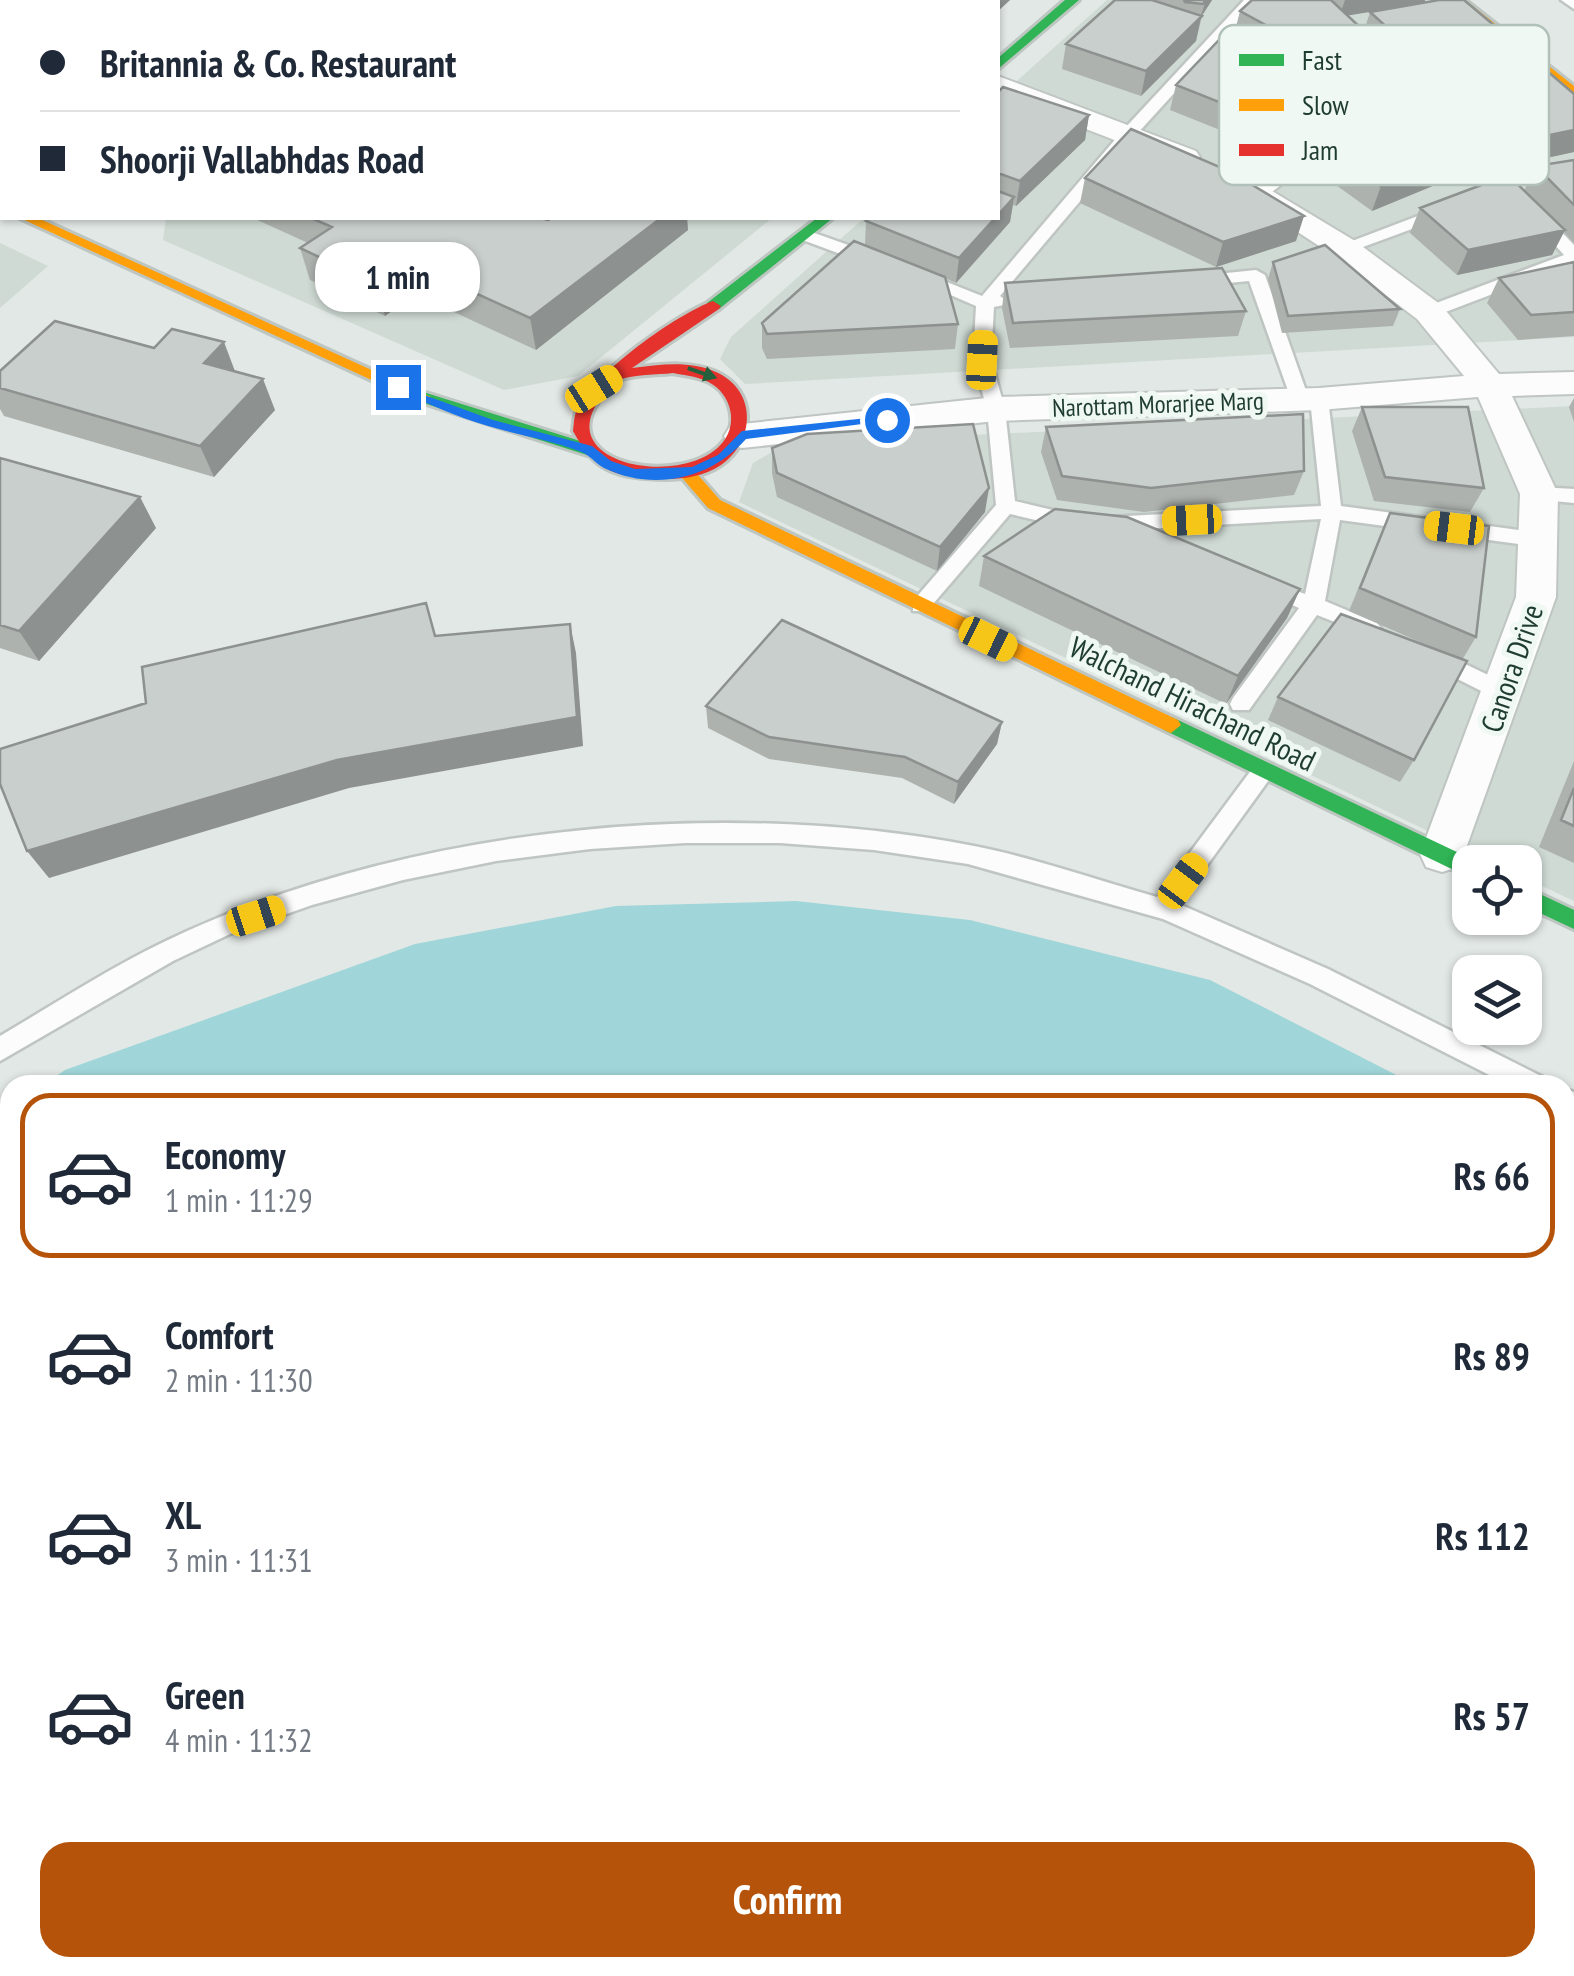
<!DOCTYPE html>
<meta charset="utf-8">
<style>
:root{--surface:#fff;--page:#f2f2f3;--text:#1f2937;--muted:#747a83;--line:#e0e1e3;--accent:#b45309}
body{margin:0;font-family:"PT Sans Narrow",sans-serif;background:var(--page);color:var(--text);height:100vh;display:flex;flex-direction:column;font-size:38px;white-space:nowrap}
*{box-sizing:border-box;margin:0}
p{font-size:32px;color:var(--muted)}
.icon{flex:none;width:55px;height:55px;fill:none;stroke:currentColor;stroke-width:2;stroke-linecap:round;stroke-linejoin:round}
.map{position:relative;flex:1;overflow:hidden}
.details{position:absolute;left:0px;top:1075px;width:1575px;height:902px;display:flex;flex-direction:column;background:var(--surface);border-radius:30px 30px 0 0;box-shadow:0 2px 8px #0004}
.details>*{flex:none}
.guide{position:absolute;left:0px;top:0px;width:1000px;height:220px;box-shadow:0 2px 8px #0004;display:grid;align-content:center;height:220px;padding:0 40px;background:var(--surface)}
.tools{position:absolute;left:1452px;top:845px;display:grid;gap:20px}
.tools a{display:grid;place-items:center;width:90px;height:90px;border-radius:20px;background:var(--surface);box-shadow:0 2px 8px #0004;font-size:50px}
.end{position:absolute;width:45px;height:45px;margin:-22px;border:12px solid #1a73e8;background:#fff;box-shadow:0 0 0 5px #fff}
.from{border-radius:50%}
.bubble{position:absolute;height:70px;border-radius:30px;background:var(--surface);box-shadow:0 2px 8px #0004;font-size:32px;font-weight:700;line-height:70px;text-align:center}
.car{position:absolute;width:30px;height:60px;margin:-30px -15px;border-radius:12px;box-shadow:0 0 8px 2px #0007;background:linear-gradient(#f5c518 24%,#345 0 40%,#f5c518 0 76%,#345 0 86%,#f5c518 0)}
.guide b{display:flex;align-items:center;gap:35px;height:95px;font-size:38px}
.guide b+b{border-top:2px solid var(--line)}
.guide i{width:25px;height:25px;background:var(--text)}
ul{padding:18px 0 0;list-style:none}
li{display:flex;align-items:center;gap:30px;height:165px;margin:0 20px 15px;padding:0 20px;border:5px solid transparent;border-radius:30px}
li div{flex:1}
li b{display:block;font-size:38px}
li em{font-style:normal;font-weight:700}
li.on{border-color:var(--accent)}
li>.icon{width:90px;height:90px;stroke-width:1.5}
.action{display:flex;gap:20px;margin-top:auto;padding:20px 40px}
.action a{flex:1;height:115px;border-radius:30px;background:var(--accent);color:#fff;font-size:40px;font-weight:700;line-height:115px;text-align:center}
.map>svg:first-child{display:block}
</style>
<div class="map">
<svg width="1574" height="1976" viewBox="0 0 1574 1976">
<rect width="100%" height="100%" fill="#e2e8e5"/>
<!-- built -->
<path fill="#cfdad4" d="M1107,0H1427L1574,129V337L745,384L720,359L731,337L864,218H998V98Z
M166,218H772L578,376L504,390L163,240Z
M0,243L48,266L0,308Z
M1574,406V901L1525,878V862H1493L739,502L753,463L786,444Z"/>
<!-- water -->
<path fill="#a0d6d9" d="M796,901L970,920L1210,980L1416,1085H43L65,1070L415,944L616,906Z
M10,1107V1968H1565V1161L1574,1165V1976H0V1113Z"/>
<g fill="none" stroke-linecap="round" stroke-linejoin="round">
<defs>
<path id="lane" d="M1244,0H1259L1136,135L1000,296L1007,301L1004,305L994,307L991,360L1005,409L1015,501L1086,518L1089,523L1079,530L1010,514L927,611H913V601L996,505L987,409L973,360L976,306L909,277L924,273L982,296L1124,129Z
M1304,0H1319L1516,184L1574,245V263L1435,316H1423V308L1564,255L1504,190Z
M1561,0H1574V9Z
M1295,85H1305L1398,119L1384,122L1295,91Z
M1337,127L1351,130L1268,195H1256V189Z
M1444,206L1452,211L1450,215L1333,258L1318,254Z
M806,230L882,257L885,261L870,265L800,239V231Z
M1256,270L1265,275L1309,399L1307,403H1293L1291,399L1249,281L1197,286L1188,281L1197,276Z
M1319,393L1328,399L1341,506L1541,533L1551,540L1541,547L1340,520L1325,601L1377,623L1381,628L1370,636L1317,615L1249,710H1233L1230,704L1233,698L1299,608L1261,592L1258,587L1268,580L1305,594L1321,519L1107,531L1097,524L1107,517L1321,506L1310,399Z
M1539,487L1574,489V503L1532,499L1529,494Z
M1434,649L1513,687L1516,693L1513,699H1497L1426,663L1423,657Z
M1263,762L1274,771L1271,777L1179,904L1328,969L1543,1077L1547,1085H1509L1310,984L1163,919L968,864L874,850L780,843H685L590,849L496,861L403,880L312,905L230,934L173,961L0,1061V1036C61,1000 120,961 185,932C419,826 723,797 974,846C1035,858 1097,880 1157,897L1255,765Z
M1565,1089L1574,1092V1117L1565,1114Z"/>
<path id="street" d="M0,4H2V21H0Z
M998,76L1196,151L1200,157L1196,163H1174L998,95Z
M1247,176L1355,241L1441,305L1499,374L1574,372V394L1512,396L1558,494L1556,597L1464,854L1458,867L1442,872L1426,867L1420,854L1516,597L1520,494L1478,397L1319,410L996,421L742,448L729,444L724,436L729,428L742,424L996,397L1319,388L1464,376L1417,319L1333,255L1236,192L1232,185L1236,178Z"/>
<path id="fast" d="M1065,0H1079L998,69V58Z
M817,218H833L719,309H707V303Z
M423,392L593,445L596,449L587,455L417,401L415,397Z
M1171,717L1178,720L1478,862H1470V877L1462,874L1164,730L1161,725L1164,720Z
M1525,887L1574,910V929L1525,906Z"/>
<path id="slow" d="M1451,0H1465L1574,86V97Z
M20,218H38L431,397L423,402L417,401Z
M686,466L692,468L720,500L1178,720L1181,725L1171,733L1164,730L708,508L677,472Z"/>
<path id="jam" d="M713,301L721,306L719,309L632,368C659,365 689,360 716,372C757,390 756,441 721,465C699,480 671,480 646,478C608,476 590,463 573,431C574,423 574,414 578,408C594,373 677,314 713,301ZM673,373C683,375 694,376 704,380C729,389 740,421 723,442C687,488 555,467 598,402C603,395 611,383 619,380C634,374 657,375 673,373Z"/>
</defs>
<!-- lane casing -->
<use href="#lane" stroke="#bfc5c2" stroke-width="5"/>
<!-- street casing -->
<use href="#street" stroke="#bfc5c2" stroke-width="4"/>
<!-- fast casing -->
<use href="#fast" stroke="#bec6c2" stroke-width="6"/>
<!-- slow casing -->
<use href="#slow" stroke="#bec6c2" stroke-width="6"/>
<!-- jam casing -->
<use href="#jam" stroke="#bec6c2" stroke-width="6"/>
<!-- lane -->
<use href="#lane" fill="#fbfcfb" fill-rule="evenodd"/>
<!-- street -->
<use href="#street" fill="#fbfcfb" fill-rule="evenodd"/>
<!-- fast -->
<use href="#fast" fill="#30b455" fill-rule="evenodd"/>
<!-- slow -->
<use href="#slow" fill="#ff9f0a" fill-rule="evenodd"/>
<!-- jam -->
<use href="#jam" fill="#e5322d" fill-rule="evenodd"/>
</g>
<!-- wall -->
<path fill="#adb2af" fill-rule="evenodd" d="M820,0H853L849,2H827Z
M882,0H1010L998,11V2H882Z
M1115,0H1212L1202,16L1196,41L1141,96L1062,69L1066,44Z
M1252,0H1425L1424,3L1574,94V152L1500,168L1479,148L1469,171L1372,211L1311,167L1319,142L1461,130L1426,97L1433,79L1412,83L1376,49L1365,82L1324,71L1317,74L1330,106L1270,150L1170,110L1176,85L1280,61L1234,35L1240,11ZM1373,11L1370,12L1364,31L1348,15Z
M0,71L2,72V161L0,156Z
M998,92L1089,115L1085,140L1016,206L1013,205L1010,222L956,283L945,278L958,324L955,349L767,359L762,348V323L865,245L866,221L998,218Z
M1574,160V243L1564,232L1552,255L1457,275L1410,233L1420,208L1524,191L1536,166Z
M1085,178L1296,241L1216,267L1080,203Z
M253,218H541L548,220L552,218H687L688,230L536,350L415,294L385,316L310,280L300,248L308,243Z
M1273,262L1400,309L1393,326L1282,333L1268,279Z
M1574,262V336L1518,340L1487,303L1499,278Z
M1005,283L1246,311L1238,336L1010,348L1002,308Z
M0,371H235L275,410L214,477L4,416L0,409Z
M1574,398V422L1569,407Z
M1362,407L1484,488L1470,512L1374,501L1352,431Z
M1046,427L1304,471L1294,495L1144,512L1057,500L1041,452Z
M772,448L985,512L937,571L777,497L772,473Z
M0,458L156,528L39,661L0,648Z
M1390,513L1476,637L1462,660L1414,760L1400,782L1268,720L1278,697L1454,657L1349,611L1379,537Z
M984,556L1300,589L1287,618L1226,704L979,586Z
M706,706L1002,722L997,744L954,804L902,778L769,759L708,728Z
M1574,761V863L1539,847Z"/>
<!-- shaded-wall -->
<path fill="#8d918f" d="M289,0H331L326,2H285Z
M597,0H635L631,2H593Z
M984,0H1010L998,11V2H981Z
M1206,0H1212L1201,17L1196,41L1141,96L1146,71L1200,19Z
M1345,0H1425L1424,3L1339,17Z
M0,31L2,36V54L0,55Z
M1515,43L1504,68L1436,72L1433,79L1412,83L1421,58Z
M1378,44L1373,57L1370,45Z
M1332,46L1324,71L1310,78L1317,53Z
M1338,81L1330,106L1270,150L1277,125Z
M1089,115L1085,140L1016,206L1020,181Z
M1574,130V152L1500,168L1511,143Z
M1480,146L1469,171L1372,211L1381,186Z
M1014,197L1010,222L956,283L959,258L995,218H998V215Z
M1304,216L1296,241L1216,267L1223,242Z
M661,218H687L688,230L536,350L530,318Z
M1565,230L1552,255L1457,275L1468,250Z
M407,262L415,294L385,316L376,284Z
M224,342L236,374L204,363Z
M263,379L275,410L214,477L200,446Z
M989,488L985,512L937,571L940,547Z
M140,497L156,528L39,661L19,631Z
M1300,589L1287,618L1226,704L1238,676Z
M570,624L576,653L583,746L349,788L49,878L27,851Z
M1002,722L997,744L954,804L958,782Z"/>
<!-- building -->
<path fill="#c9cfcc" stroke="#8d918f" stroke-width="2.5" d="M96,0H113L120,2H91Z
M170,0H289L285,2H176Z
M487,0H597L593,2H483Z
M622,0H774L782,2H618Z
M922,0H984L981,2H931Z
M1115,0H1152L1202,16L1146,71L1066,44Z
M1184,0H1206L1203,4L1185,2Z
M1252,0H1331L1378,44L1370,45L1374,57L1332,46L1317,53L1240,11Z
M1439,0H1464L1515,43L1421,58L1370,12Z
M1219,40L1338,81L1277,125L1176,85Z
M1525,52L1574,94V130L1511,143L1436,72Z
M0,71L2,72V140L0,139Z
M1003,87L1089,115L1020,181L998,173V92Z
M1375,97L1459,128L1480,146L1381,186L1319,142Z
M1131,129L1229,171L1304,216L1223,242L1085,178Z
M1574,160V205L1536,166Z
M1508,175L1565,230L1468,250L1420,208Z
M998,191L1014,197L998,215Z
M311,218H541L548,220L552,218H661L530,318L407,262L376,284L300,248L332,227Z
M870,218H995L959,258L866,221Z
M854,241L945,277L958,324L767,334L762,323Z
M1325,245L1400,309L1288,316L1273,262Z
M1574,262V312L1531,315L1499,278Z
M1222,268L1246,311L1013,323L1005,283Z
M55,321L154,348L172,329L224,342L204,363L263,379L200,446L0,388V371Z
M1362,407H1468L1484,488L1385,477Z
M1303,414L1304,471L1151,488L1062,476L1046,427Z
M973,424L989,488L940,547L777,473L772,448L807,434Z
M0,458L140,497L19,631L0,625Z
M1055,509L1127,517L1300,589L1238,676L984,556Z
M1390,513L1489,526L1476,637L1360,588Z
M426,603L435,636L570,624L577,717L337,760L27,851L0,784V749L146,703L142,667Z
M1341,614L1467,661L1414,760L1278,697Z
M782,620L1002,722L958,782L905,757L769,737L706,706Z
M1574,788V826L1561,820Z"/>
<!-- one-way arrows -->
<defs><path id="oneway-solid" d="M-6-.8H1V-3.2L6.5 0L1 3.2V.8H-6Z" transform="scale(2.5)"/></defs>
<use fill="#24603c" href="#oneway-solid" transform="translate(702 373) rotate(19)"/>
<!-- route -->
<path fill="#1a73e8" d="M394,384L493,420L592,446L611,461L635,469L692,467L718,455L742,431L887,416L893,420L746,439C711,479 654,492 604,468C595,463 589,454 579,451C550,440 518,435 488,426C456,417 425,402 394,389Z"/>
<g text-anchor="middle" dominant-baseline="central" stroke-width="10" stroke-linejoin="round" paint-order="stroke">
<!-- far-street labels -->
<g font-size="25" fill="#1f3c32" stroke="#eff8f3">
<text transform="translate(1158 404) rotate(-2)">Narottam Morarjee Marg</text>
</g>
<!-- street labels -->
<g font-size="30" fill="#1f3c32" stroke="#eff8f3">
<text transform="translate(1511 668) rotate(-71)">Canora Drive</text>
<text transform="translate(1193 703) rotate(26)">Walchand Hirachand Road</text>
</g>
</g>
<!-- legend -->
<rect x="1219" y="25" width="330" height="160" rx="15" fill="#eff8f3" stroke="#b1c0b9" stroke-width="2.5"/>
<rect x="1239" y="54" width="45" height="12" fill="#30b455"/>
<rect x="1239" y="99" width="45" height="12" fill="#ff9f0a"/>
<rect x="1239" y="144" width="45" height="12" fill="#e5322d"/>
<g font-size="28" fill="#1f3c32">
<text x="1302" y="70">Fast</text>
<text x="1302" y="115">Slow</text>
<text x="1302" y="160">Jam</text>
</g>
</svg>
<div class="tools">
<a><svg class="icon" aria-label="locate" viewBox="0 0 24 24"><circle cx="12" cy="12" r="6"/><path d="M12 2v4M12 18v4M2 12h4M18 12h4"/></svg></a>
<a><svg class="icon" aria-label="layers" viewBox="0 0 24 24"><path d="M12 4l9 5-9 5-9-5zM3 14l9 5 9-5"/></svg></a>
</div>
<i class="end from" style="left:887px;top:420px"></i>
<i class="end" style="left:398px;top:387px"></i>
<div class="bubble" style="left:315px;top:242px;width:165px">1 min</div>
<i class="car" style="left:982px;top:360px;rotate:3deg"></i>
<i class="car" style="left:594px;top:389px;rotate:58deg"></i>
<i class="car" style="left:1192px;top:520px;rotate:267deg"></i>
<i class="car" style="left:1454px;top:528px;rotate:277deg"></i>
<i class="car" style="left:988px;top:639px;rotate:116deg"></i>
<i class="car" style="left:1183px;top:881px;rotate:37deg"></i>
<i class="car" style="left:256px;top:916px;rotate:72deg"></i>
<div class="guide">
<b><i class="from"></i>Britannia &amp; Co. Restaurant</b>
<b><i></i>Shoorji Vallabhdas Road</b>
</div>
<section class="details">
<ul>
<li class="on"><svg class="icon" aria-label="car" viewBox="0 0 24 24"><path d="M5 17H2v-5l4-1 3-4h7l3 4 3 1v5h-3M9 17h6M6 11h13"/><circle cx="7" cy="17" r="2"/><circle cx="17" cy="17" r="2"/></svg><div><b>Economy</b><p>1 min · 11:29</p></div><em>Rs 66</em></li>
<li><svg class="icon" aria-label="car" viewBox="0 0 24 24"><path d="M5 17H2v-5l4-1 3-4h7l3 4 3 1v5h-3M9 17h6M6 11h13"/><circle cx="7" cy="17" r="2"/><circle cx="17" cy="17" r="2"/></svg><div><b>Comfort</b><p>2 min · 11:30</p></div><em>Rs 89</em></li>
<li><svg class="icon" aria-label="car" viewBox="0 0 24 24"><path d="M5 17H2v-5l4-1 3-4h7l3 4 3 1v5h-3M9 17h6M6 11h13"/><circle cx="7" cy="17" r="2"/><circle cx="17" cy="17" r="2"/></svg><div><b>XL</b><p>3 min · 11:31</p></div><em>Rs 112</em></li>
<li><svg class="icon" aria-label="car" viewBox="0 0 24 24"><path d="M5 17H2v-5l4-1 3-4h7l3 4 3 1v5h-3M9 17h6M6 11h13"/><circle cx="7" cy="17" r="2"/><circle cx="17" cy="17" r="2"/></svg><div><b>Green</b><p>4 min · 11:32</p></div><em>Rs 57</em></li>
</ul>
<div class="action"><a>Confirm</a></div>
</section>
</div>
